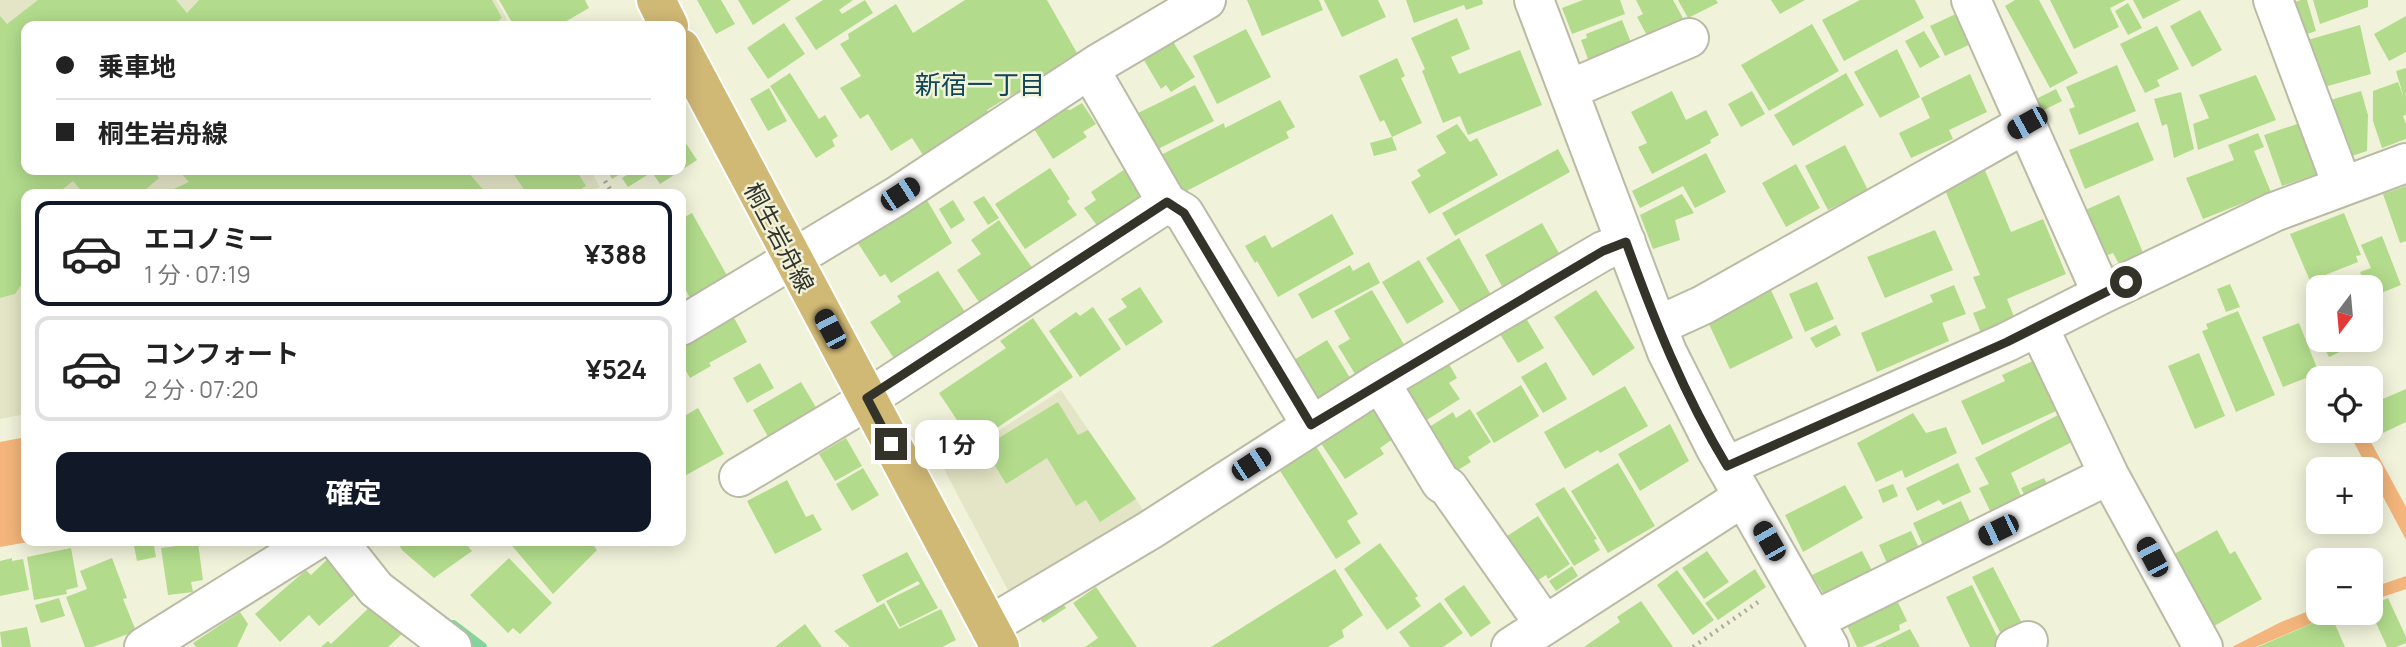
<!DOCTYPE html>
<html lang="ja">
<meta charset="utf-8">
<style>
:root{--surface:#fff;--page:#f2f2f2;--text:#222;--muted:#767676;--line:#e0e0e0;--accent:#111827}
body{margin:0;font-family:Manrope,"Noto Sans JP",sans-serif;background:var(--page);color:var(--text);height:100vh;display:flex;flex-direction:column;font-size:26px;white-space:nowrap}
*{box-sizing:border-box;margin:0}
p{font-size:23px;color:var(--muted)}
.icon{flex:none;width:38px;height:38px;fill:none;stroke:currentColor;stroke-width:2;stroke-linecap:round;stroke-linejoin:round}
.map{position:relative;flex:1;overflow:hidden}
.details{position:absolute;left:21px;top:189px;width:665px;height:357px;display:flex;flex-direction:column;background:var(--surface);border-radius:14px;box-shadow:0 4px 18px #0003}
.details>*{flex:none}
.top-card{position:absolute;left:21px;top:21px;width:665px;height:154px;border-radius:14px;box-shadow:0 4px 18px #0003;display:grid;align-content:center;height:154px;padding:0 35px;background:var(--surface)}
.needle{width:46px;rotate:196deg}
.fabs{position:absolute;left:2306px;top:275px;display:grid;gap:14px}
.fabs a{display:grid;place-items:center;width:77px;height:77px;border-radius:14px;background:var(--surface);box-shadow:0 4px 18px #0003;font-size:35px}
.end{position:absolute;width:32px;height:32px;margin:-16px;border:9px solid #33332a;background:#fff;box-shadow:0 0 0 4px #fff}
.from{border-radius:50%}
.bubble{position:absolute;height:49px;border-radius:14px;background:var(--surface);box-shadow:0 4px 18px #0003;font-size:23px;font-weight:700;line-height:49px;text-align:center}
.car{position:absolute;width:21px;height:42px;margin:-21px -10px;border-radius:9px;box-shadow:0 0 5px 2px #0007;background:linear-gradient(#222 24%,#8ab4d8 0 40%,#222 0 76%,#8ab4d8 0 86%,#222 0)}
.top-card b{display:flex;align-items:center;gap:24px;height:66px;font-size:26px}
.top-card b+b{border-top:2px solid var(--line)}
.top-card i{width:18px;height:18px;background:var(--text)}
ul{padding:12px 0 0;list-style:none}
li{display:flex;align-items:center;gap:21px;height:105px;margin:0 14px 10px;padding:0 21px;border:4px solid var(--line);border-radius:14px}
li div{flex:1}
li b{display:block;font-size:26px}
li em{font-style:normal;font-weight:700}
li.selected{border-color:var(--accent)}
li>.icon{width:63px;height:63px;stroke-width:1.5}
.cta{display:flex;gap:14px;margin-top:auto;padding:14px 35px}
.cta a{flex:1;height:80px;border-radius:14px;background:var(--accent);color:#fff;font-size:28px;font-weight:700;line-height:80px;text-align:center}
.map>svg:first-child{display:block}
</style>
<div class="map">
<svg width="2406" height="647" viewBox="0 0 2406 647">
<rect width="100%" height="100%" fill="#f1f2da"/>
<!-- built -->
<path fill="#e4e5c6" d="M0,0H496L506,17L507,26H26V170H590L600,187L587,194H26V414L0,419Z
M1061,390L1148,517L1012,598L943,467Z"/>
<!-- green -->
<path fill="#f3b57b" d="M2348,431H2365L2406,507V540L2371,474V469H2368Z
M26,437V541H34L0,547V442Z
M2406,576V589L2371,601V588Z
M2319,607V612L2336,613L2256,647H2232L2281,622Z"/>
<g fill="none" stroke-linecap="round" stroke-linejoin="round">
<!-- stream -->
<path stroke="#81d59d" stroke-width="10" d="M453,625L482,647"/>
</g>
<!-- building -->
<path fill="#b2dc8c" d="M38,0H176L187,13L199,0H492L502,18L498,21L501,26H26V170H152L159,178L140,194H84L73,181L58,193L59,194H26V283L21,285L15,294L0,298V16L7,24Z
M499,0H585L589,8L558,26H514Z
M697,0H721L735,24L716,34Z
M738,0H791L753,25Z
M823,0H853L839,10L842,14L865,0L873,13L816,50L795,18Z
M965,0H1047L1077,53L1059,64L1065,73L1020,101L1015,93L987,110L992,119L947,140L923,155L912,138L891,151L868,114L860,119L840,88L861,76L840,44L849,39L848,34L896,4L913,33Z
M1247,0H1319L1323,10L1262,36Z
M1324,0H1378L1386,17L1342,37Z
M1406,0H1482L1483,4L1466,10L1464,5L1414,23Z
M1583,0H1620L1625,14L1572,34L1562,8Z
M1636,0H1673L1684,20L1649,39L1637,17L1643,14Z
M1678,0H1716L1718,3L1688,18Z
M1771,0H1805L1780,14Z
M1860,0H1915L1924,18L1844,61L1822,20Z
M2015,0H2039L2078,73L2050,88L2005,6Z
M2050,0H2126L2110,8L2119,27L2074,49Z
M2133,0H2181L2143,19Z
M2301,0H2307L2316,31L2298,37L2288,4Z
M2313,0H2368V7L2320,24Z
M2128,3L2142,28L2128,35L2115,11Z
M2200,10L2222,50L2192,67L2170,26Z
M1960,12L1975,42L1945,56L1930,26Z
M2406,16V52L2389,61L2374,34Z
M1457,18L1470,49L1451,57L1459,74L1520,50L1542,105L1468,135L1460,116L1443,123L1422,71L1425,69L1411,38Z
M1622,20L1632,45L1589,62L1581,40L1587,38L1586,34Z
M784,23L805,54L768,79L747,48Z
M1812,24L1839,71L1769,111L1741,65Z
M2360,25L2371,74L2317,89L2304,41Z
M2157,26L2179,69L2157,80L2160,86L2145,93L2120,44Z
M1246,29L1271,77L1217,104L1193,56Z
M1924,31L1940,57L1920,68L1905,41Z
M1167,32L1195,77L1171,92L1166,85L1161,89L1138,50Z
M1897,49L1920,97L1880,118L1854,72Z
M1397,58L1405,76L1401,78L1422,123L1392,137L1384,120L1380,122L1359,76Z
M2117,65L2136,111L2079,135L2069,109L2075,107L2066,87Z
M2406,68V115L2403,116L2406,124V139L2382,148L2373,121V91L2398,82L2404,98L2396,71Z
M790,73L819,119L825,115L838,136L832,140L835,146L816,158L770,86Z
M1846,73L1864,105L1793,146L1774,115Z
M1970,74L1987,112L1949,130L1953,139L1911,158L1899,133L1930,118L1921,98Z
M2256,75L2276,120L2198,150L2193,124L2209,118L2199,95Z
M1195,85L1214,121L1150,153L1132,116Z
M769,88L787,121L768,131L750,99Z
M2056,89L2062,101L2040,112L2034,100Z
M1672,91L1686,120L1706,110L1719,135L1710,140L1711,143L1652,174L1638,147L1647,143L1631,112Z
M1752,91L1765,114L1741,127L1728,104Z
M2361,91L2368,115L2367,151L2343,159L2320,103Z
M2181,92L2194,149L2174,158L2167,124L2162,126L2154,99Z
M1280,100L1295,127L1286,132L1289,138L1175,197L1155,158L1224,123L1225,128Z
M1082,103L1096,124L1083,132L1087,137L1053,159L1034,129L1066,109L1070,110Z
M2306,121L2324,172L2282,186L2264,135Z
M2138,122L2154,160L2085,189L2069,150Z
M1457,124L1470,142L1477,138L1498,175L1429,214L1411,182L1421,176L1417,170L1446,153L1436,136Z
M2258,133L2264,147L2254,151L2271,192L2203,219L2186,178L2234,160L2228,145Z
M1392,137L1397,150L1374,156L1370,143Z
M683,139L697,160L660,184L652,172L628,187L622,178L635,170H681V141Z
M1845,145L1868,190L1828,210L1805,166Z
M1558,149L1570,172L1455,236L1442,213Z
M1706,153L1726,192L1695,208L1683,186L1640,208L1632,191Z
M1134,163L1150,196L1099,228L1084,208L1096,200L1091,192Z
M1796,164L1820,208L1786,227L1762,183Z
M1050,168L1070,199L1067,201L1077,215L1025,249L995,204Z
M1984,168L2011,232L2043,219L2066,274L2007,299L2015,319L1981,333L1973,313L1986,308L1973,277L1980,275L1943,185Z
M178,170H466L487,194H163L189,182Z
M511,170H576L586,186L573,194H527Z
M607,170H627L612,179Z
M2406,186V241L2400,243L2383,194Z
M1682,194L1694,213L1675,220L1680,240L1653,249L1640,215Z
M924,195L952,243L891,283L885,274L880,277L852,234Z
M2119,195L2144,255L2120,266L2113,253L2103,257L2083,211Z
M984,196L999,218L988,225L973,202Z
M953,200L965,220L951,229L939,209Z
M692,213L729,279L691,300L681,281V219Z
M2344,213L2361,255L2356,256L2358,262L2310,281L2290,234Z
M1332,214L1354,254L1278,297L1257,261L1255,263L1245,246L1265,235L1272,248Z
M999,220L1033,269L981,305L957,270L981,254L971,240Z
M1542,223L1560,255L1505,292L1485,255Z
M1935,230L1953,270L1885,298L1867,257Z
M2382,236L2401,285L2371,297V287H2366L2360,272L2371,268L2361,245Z
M1459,238L1491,295L1461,313L1426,258Z
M1419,260L1444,302L1407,324L1382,282Z
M1369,262L1380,283L1312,319L1298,294L1350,265L1353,271Z
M938,271L967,315L895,360L870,322L901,302L897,296Z
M1817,282L1834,319L1805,332L1789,294Z
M2230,284L2240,307L2226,312L2217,289Z
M1954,285L1966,314L1942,323L1949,341L1877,372L1861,333L1933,302L1930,295Z
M1140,287L1163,322L1126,346L1108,319L1127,307L1121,299Z
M1372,290L1409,353L1360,382L1338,346L1350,339L1334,311Z
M1596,290L1635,348L1593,376L1554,317Z
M1771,290L1793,338L1730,369L1707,320Z
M2319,304V336L2306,310Z
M1093,307L1121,349L1080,377L1049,331L1076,312L1080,316Z
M2238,311L2275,395L2236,412L2202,331L2208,329L2206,324Z
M731,312L747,342L709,363L711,366L690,378L681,362V340Z
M2371,312L2381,332L2371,337Z
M1524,315L1544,348L1518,363L1498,331Z
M1033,318L1073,377L973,444L939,393L1006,348L1000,341Z
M2299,323L2319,373L2283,387L2262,337Z
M1836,325L1841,335L1816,348L1810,338Z
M1327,340L1355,386L1312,412L1284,366Z
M2320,340H2365L2329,357Z
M2199,353L2225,416L2195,429L2168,366Z
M2042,357L2065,407L1982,445L1961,401L2005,381L2002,375Z
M1546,362L1567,399L1543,413L1521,377Z
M760,363L774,388L747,403L733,378Z
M1449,364L1457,378L1449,383L1460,399L1422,423L1402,391L1441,366L1442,368Z
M801,382L821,416L772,444L753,410Z
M1521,385L1539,416L1494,443L1476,413Z
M1625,386L1648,426L1600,453L1598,450L1565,469L1544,432Z
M2406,389V422L2383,433L2371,404Z
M1375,395L1400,434L1380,448L1384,454L1345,479L1316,436Z
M1058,402L1078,435L1088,430L1136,499L1100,522L1086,500L1076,506L1047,458L1006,484L984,447Z
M698,408L724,454L681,478V418Z
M1470,409L1491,442L1468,457L1471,462L1445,478L1418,434L1453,412L1456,418Z
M1913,413L1926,433L1946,427L1957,453L1905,478L1902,470L1876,482L1857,443Z
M2062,413L2076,440L2011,473L2028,511L1997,525L1979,488L1989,484L1975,458Z
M1670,424L1689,461L1640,491L1618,454Z
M846,438L862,466L835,481L819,454Z
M1314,443L1358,514L1347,521L1361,543L1336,559L1277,466Z
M1618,463L1655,526L1608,553L1571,491Z
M1958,463L1971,492L1943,505L1939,500L1917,511L1906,488Z
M863,468L879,495L852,511L836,484Z
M2044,478L2054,497L2030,507L2021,488Z
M787,480L806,517L813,514L822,530L775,554L747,501Z
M1893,484L1898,496L1883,503L1878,490Z
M1845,485L1863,518L1803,552L1785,515Z
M1564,487L1597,539L1594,540L1600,550L1574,566L1535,504Z
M1961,501L1974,530L1926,552L1913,523Z
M1538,516L1570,564L1548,579L1546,575L1534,583L1504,538Z
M2217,530L2230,554L2235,551L2262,599L2207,630L2167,558Z
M1911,531L1923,556L1890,570L1879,545Z
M133,541H153L156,557L137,561Z
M397,541H464L472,551L434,578L402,550Z
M508,541H590L597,550L553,594Z
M198,543L203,580L191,582L193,592L168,595L161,548Z
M1380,543L1418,596L1415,598L1421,606L1387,630L1344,569Z
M71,548L78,587L66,590L67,594L34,600L27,557Z
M1707,551L1729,582L1704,599L1682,568Z
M1862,551L1877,580L1830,604L1812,575Z
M907,552L938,608L900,627L886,601L920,584L918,581L877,603L862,575Z
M331,556L361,589L319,626L309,615L280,642L255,614L306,570L311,575Z
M12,558V561L23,559L29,590L0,596V561Z
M112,558L127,598L123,599L136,631L93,647H85L66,597L87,589L80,571Z
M509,558L552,603L520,634L513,628L508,633L470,595Z
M1572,566L1578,576L1556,591L1549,581Z
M1993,567L2024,627L2003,638L1972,577Z
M1335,569L1363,615L1342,630L1344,637L1328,647H1211Z
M1755,569L1766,587L1718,620L1705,603Z
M1677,570L1714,620L1693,635L1657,585Z
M1464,585L1491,623L1471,637L1444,599Z
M1972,585L2001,644L1995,647H1970L1946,597Z
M1096,587L1137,647H1085L1098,638L1073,603Z
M1893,592L1907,621L1899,625L1900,630L1862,647H1857L1842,615Z
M1058,596L1066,608L1043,623L1035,611Z
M59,598L65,616L41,623L35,605Z
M2388,598L2406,637V643L2396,647H2387L2371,612V605Z
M1641,601L1673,647H1584L1620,622L1617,617Z
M375,602L403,633L388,647H321L328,641L331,644Z
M1440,602L1463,633L1443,647H1410L1399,632Z
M884,603L899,629L941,609L956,640L942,647H850L834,631Z
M240,612L248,624L237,647H196L193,643Z
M2331,615L2345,647H2258Z
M805,624L822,647H775Z
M27,627L31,647H2L0,632Z
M1910,629L1920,647H1874Z"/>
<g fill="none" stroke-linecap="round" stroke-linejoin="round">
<defs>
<path id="minor" d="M1534,0L1667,352L1715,447L1829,647
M1971,0L2102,294
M2273,0L2342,185
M1090,70L1167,203L1184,213L1311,425
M1568,90L1689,38
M681,326L897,196L1099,63L1206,0
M1657,326L1703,305L2027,123
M2038,326L2109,475L2203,647
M1380,382L1441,483L1448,487L1545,625
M1727,466L2007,342L2102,294L2274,212L2406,163
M739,477L846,413L1167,203
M338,541L376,589L452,647
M1815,620L2109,475
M989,626L1150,530L1380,382L1603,251L1626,242
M144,647L314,541
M1511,647L1743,497
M2015,647L2028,641"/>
<path id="major" d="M656,0L669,26
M681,48L1000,647"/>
</defs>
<!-- minor casing -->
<use href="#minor" stroke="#babba4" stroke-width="42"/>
<!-- major casing -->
<use href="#major" stroke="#fff" stroke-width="42"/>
<!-- path -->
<path stroke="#aaab99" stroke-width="4.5" stroke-dasharray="2 5" stroke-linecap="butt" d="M605,181L613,194
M1693,647L1761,600"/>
<!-- minor -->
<use href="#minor" stroke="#fff" stroke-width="38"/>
<!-- major -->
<use href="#major" stroke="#d0b875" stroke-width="38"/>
</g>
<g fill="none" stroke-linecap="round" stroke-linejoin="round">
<!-- route -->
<path stroke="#33332a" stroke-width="9" d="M891,444L867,398L1167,202L1184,213L1311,425L1603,251L1626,242C1654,320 1684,395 1727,466L2007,342L2126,282"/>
</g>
<g text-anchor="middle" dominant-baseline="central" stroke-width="5" stroke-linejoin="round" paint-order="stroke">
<!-- street labels -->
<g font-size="24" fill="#33332a" stroke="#f1f2da">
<text transform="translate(780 237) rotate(62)">桐生岩舟線</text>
</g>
<!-- neighbourhood labels -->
<g font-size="26" fill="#104655" stroke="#f1f2da">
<text x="980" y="84">新宿一丁目</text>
</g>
</g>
</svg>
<div class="fabs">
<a><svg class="needle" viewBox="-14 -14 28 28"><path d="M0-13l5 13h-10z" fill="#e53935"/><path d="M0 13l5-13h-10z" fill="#767676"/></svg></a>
<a><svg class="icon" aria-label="locate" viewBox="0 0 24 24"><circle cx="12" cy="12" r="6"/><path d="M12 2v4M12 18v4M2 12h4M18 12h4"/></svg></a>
<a>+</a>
<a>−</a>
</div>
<i class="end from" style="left:2126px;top:282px"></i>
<i class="end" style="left:891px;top:444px"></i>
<div class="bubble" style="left:915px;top:420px;width:84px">1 分</div>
<i class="car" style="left:2027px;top:123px;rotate:241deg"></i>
<i class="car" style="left:900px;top:194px;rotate:57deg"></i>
<i class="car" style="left:830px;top:329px;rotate:332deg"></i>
<i class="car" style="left:1251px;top:464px;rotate:57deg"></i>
<i class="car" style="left:1998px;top:530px;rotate:244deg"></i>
<i class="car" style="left:1769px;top:541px;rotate:330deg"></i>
<i class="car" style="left:2152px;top:557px;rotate:332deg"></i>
<div class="top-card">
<b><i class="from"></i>乗車地</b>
<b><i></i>桐生岩舟線</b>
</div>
<section class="details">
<ul>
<li class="selected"><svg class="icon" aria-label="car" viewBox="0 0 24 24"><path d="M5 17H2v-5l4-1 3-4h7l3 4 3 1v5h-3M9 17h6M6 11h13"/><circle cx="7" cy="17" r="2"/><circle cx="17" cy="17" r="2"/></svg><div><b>エコノミー</b><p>1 分 · 07:19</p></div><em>¥388</em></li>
<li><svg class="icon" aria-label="car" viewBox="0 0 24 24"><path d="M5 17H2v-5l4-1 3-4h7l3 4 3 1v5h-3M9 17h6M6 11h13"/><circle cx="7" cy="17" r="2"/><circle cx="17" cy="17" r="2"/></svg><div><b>コンフォート</b><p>2 分 · 07:20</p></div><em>¥524</em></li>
</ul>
<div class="cta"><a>確定</a></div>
</section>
</div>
